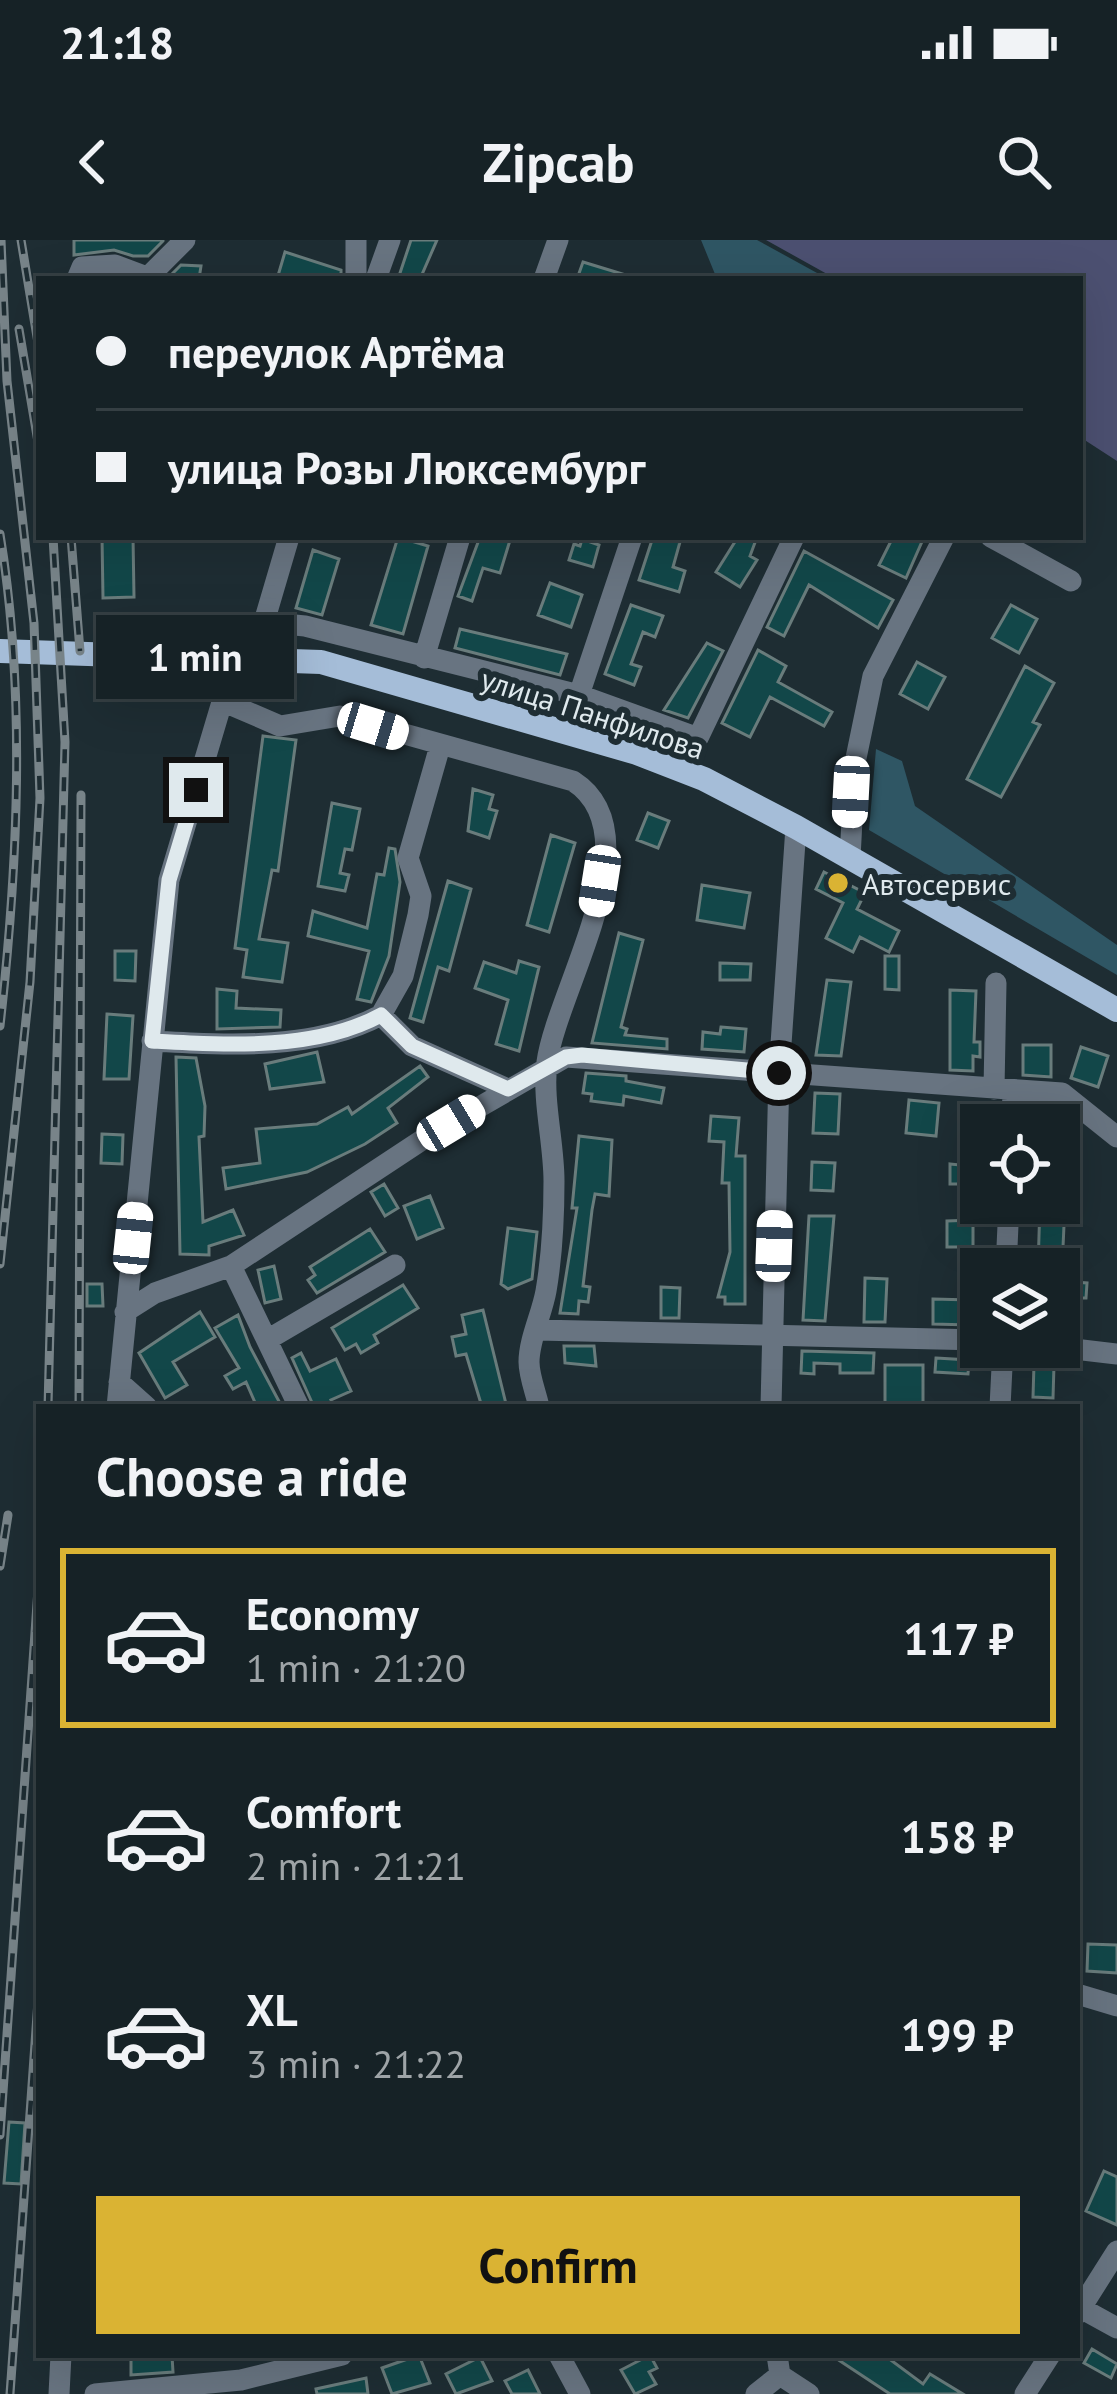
<!DOCTYPE html>
<meta charset="utf-8">
<style>
:root{--surface:#162226;--page:#1f2a2e;--text:#f1f3f6;--muted:#9ea4a7;--line:#353f43;--accent:#dab333}
body{margin:0;font-family:"PT Sans",sans-serif;background:var(--page);color:var(--text);height:100vh;display:flex;flex-direction:column;font-size:45px;white-space:nowrap}
*{box-sizing:border-box;margin:0}
p{font-size:39px;color:var(--muted)}
.icon{flex:none;width:66px;height:66px;fill:none;stroke:currentColor;stroke-width:2;stroke-linecap:round;stroke-linejoin:round}
.map{position:relative;flex:1;overflow:hidden}
.drawer{position:absolute;left:36px;top:1164px;width:1044px;height:954px;display:flex;flex-direction:column;background:var(--surface);border-radius:0px;box-shadow:0 12px 48px #0002,0 0 0 3px var(--line)}
.drawer>*{flex:none}
.guide{position:absolute;left:36px;top:36px;width:1047px;height:264px;border-radius:0px;box-shadow:0 12px 48px #0002,0 0 0 3px var(--line);display:grid;align-content:center;height:264px;padding:0 60px;background:var(--surface)}
.buttons{position:absolute;left:960px;top:864px;display:grid;gap:24px}
.buttons a{display:grid;place-items:center;width:120px;height:120px;border-radius:0px;background:var(--surface);box-shadow:0 12px 48px #0002,0 0 0 3px var(--line);font-size:60px}
.end{position:absolute;width:54px;height:54px;margin:-27px;border:15px solid #dfe9ed;background:#111;box-shadow:0 0 0 6px #111}
.from{border-radius:50%}
.bubble{position:absolute;height:84px;border-radius:0px;background:var(--surface);box-shadow:0 12px 48px #0002,0 0 0 3px var(--line);font-size:39px;font-weight:700;line-height:84px;text-align:center}
.car{position:absolute;width:36px;height:72px;margin:-36px -18px;border-radius:15px;box-shadow:0 0 9px 3px #0007;background:linear-gradient(#fff 24%,#345 0 40%,#fff 0 76%,#345 0 86%,#fff 0)}
.guide b{display:flex;align-items:center;gap:42px;height:114px;font-size:45px}
.guide b+b{border-top:3px solid var(--line)}
.guide i{width:30px;height:30px;background:var(--text)}
ul{padding:0;list-style:none}
li{display:flex;align-items:center;gap:36px;height:180px;margin:0 24px 18px;padding:0 36px;border:6px solid transparent;border-radius:0px}
li div{flex:1}
li b{display:block;font-size:45px}
li em{font-style:normal;font-weight:700}
li.active{border-color:var(--accent)}
li>.icon{width:108px;height:108px;stroke-width:1.5}
h2{padding:0 60px;font-size:54px;line-height:144px}
.primary-button{display:flex;gap:24px;margin-top:auto;padding:24px 60px}
.primary-button a{flex:1;height:138px;border-radius:0px;background:var(--accent);color:#111;font-size:48px;font-weight:700;line-height:138px;text-align:center}
.status{display:flex;justify-content:space-between;align-items:center;height:84px;padding:0 60px;background:var(--surface);direction:ltr}
.status svg{height:33px;fill:currentColor}
header{display:flex;justify-content:space-between;align-items:center;height:156px;padding:0 60px;background:var(--surface);font-size:54px;font-weight:700}
.map>svg:first-child{display:block}
</style>
<div class="status"><b>21:18</b><svg viewBox="0 0 49 12"><path d="M0 12V9h3v3zM5 12V6h3v6zM10 12V3h3v9zM15 12V0h3v12zM26 1h20v11H26zM47 4h2v5h-2z"/></svg></div>
<header><svg class="icon" aria-label="back" viewBox="0 0 24 24"><path d="M15 5l-7 7 7 7"/></svg>Zipcab<svg class="icon" aria-label="search" viewBox="0 0 24 24"><circle cx="10" cy="10" r="6"/><path d="M15 15l6 6"/></svg></header>
<div class="map">
<svg width="1117" height="2154" viewBox="0 0 1117 2154">
<rect width="100%" height="100%" fill="#1e2d33"/>
<!-- green -->
<path fill="#2f5664" d="M701,0H757L828,39H717Z
M876,509L902,521L915,566L1117,705V735L869,590Z"/>
<!-- water -->
<path fill="#4c5071" d="M766,0H1117V221L1080,197V39H836Z"/>
<!-- building -->
<path fill="#124749" stroke="#697c7c" stroke-width="3" d="M74,0H163V1L148,16H133L114,10L74,15Z
M411,0H437L420,39H398Z
M285,12L341,30V39H277Z
M583,22L629,36L628,39H577Z
M181,25L201,26L199,39H167Z
M102,297H133L134,357L103,358Z
M398,297L428,306L403,394L371,385Z
M480,297H511L500,333L483,328L472,361L458,356Z
M653,297L680,302L673,327L685,331L679,352L639,340Z
M738,297H757L750,316L757,320L740,347L716,332Z
M893,297H924L906,338L879,325Z
M582,299L599,305L593,327L569,320L574,304L580,306Z
M313,310L339,319L322,375L296,368Z
M804,311L893,360L878,388L809,345L784,396L767,387Z
M550,343L582,355L571,387L538,375Z
M631,365L663,376L655,397L643,392L631,424L641,427L634,445L605,434Z
M1011,365L1037,379L1019,413L992,398Z
M460,389L567,414L560,435L455,408Z
M707,403L723,411L688,478L664,470Z
M758,410L786,426L778,442L832,472L824,486L770,457L750,497L722,483Z
M917,422L945,437L928,469L900,454Z
M1025,426L1054,443L1033,482L1040,485L1001,557L967,539Z
M263,496L296,500L278,631L272,630L259,699L288,703L282,742L243,737L247,710L235,708Z
M473,549L493,555L489,569L497,571L489,598L468,591Z
M332,563L360,569L352,610L345,609L340,633L349,635L345,651L318,646Z
M648,573L669,581L658,608L637,600Z
M551,595L575,603L549,692L527,685Z
M389,608L395,609L400,642L389,716L371,762L357,759L369,711L308,696L313,671L367,688L377,634L384,635Z
M824,632L865,653L857,669L899,691L889,712L860,697L853,712L826,698L843,663L816,649Z
M448,641L471,649L449,731L438,727L423,782L410,778Z
M702,645L750,653L744,688L697,680Z
M619,693L643,700L621,787L627,789L625,795L667,799V809L592,803Z
M115,711H136L135,741L115,740Z
M885,716H899V750L885,749Z
M519,721L539,727L519,811L496,804L508,760L475,748L484,722L516,733Z
M720,723L751,724L750,740H720Z
M827,740L851,742L841,816L816,815Z
M217,749L237,751L236,768L281,770L280,787L217,789Z
M950,750L976,751L974,802H980V817L973,816V831L950,830Z
M107,774L133,776L129,839H104Z
M721,787L746,789L744,812L702,809L703,792L720,794Z
M1023,805H1051V837L1023,835Z
M1081,807L1108,816L1098,847L1071,838Z
M317,812L324,842L270,849L265,824Z
M176,817L196,818L205,866L204,896L199,897L203,982L233,970L244,995L209,1006V1015L180,1014Z
M420,826L428,837L388,868L397,883L365,904L307,932L226,949L223,928L260,923L256,889L317,884L348,867L352,874Z
M586,833L626,836V841L664,848L661,863L624,856L623,865L591,861L592,854L583,853Z
M815,853L840,854L838,894L813,893Z
M909,860L939,863L936,896L906,893Z
M711,876L739,878L736,916H745V1064H725V1057H718L730,1012L729,943H722L724,902L709,901Z
M102,894L123,895L122,924L101,923Z
M579,896L612,900L609,956L595,954L592,970L583,1046L590,1047L588,1062L579,1061L578,1074L560,1073L577,968H572Z
M812,922L835,923L833,951L811,950Z
M950,924L981,927V944H950Z
M384,944L398,968L385,976L371,952Z
M430,956L443,988L417,999L404,966Z
M1040,963H1065L1062,1029H1038Z
M809,976H834L825,1081L803,1080Z
M973,980V1007H947V981Z
M508,988L537,992L532,1039L508,1049L501,1044Z
M370,989L385,1012L317,1053L308,1040L315,1035L310,1027Z
M274,1026L281,1059L265,1063L258,1030Z
M865,1038L887,1039L885,1082H864Z
M1059,1041L1087,1043L1086,1058H1078V1070L1059,1069Z
M87,1044H102L103,1066H87Z
M403,1045L418,1068L374,1095L378,1103L361,1113L356,1104L345,1110L332,1088Z
M661,1047L680,1048L679,1078H661Z
M933,1059L970,1060V1085L933,1084Z
M483,1070L506,1164L497,1167H482L466,1114L456,1116L452,1097L466,1094L462,1075Z
M200,1072L215,1097L173,1122L187,1145L165,1158L139,1113Z
M238,1075L250,1107L282,1167H257L246,1142L233,1149L225,1136L239,1128L215,1088Z
M564,1106H594L596,1126L565,1123Z
M802,1111L874,1113L873,1133H840V1124L814,1123V1134L801,1133Z
M301,1113L310,1131L336,1119L351,1151L331,1160L335,1167H314L292,1118Z
M936,1118L969,1120L968,1134L935,1132Z
M1034,1124L1054,1125L1053,1158L1033,1157Z
M885,1125H923V1165H885Z
M1088,1704L1117,1705V1733L1087,1731Z
M9,1882L25,1883L21,1944L4,1943Z
M1104,1931L1117,1937V1985L1086,1971Z
M1092,2109L1117,2124L1111,2138L1084,2123Z
M131,2115L172,2116L173,2132L131,2135Z
M419,2115L430,2143L392,2154L382,2128Z
M650,2115L657,2128L649,2132L656,2144L635,2154L621,2130Z
M831,2115H884L923,2144L930,2134L963,2154H890Z
M480,2117L492,2141L456,2154L446,2134Z
M528,2130L540,2154H512L505,2141Z
M366,2138L368,2154H317L316,2149Z"/>
<g fill="none" stroke-linecap="round" stroke-linejoin="round">
<!-- minor -->
<path stroke="#687481" stroke-width="21" d="M77,39L82,27L115,25L147,37
M146,39L185,0
M356,39V0
M376,39L390,0
M544,39L558,0
M991,297L1071,341
M264,382L305,386L579,455L698,498L794,297
M424,418L460,297
M579,455L632,297
M222,461L280,486L340,476L573,541C656,594 557,749 547,822C542,860 554,902 554,941C554,976 552,1016 546,1051C542,1074 529,1099 529,1122C529,1136 536,1153 539,1167
M850,618L855,523L873,436L944,297
M381,775L412,806L508,849
M152,801C225,805 314,811 381,775L403,736L418,675L421,656L408,618L440,506
M994,849L996,743
M1012,885L1013,850
M231,1026L299,1167
M1006,1029L1009,963
M125,1072L155,1053L231,1026L422,900L566,817L1062,853L1117,897
M537,1090L981,1100
M267,1100L395,1025
M1057,1107L1117,1114
M119,1142L147,1167
M117,1167L169,640L239,405L264,382L289,297
M771,1167L779,833L796,587
M1000,1167L1003,1107
M1077,1754L1117,1766
M1077,2066L1117,2088
M1077,2074L1117,2011
M559,2115L580,2154
M780,2135L809,2154
M59,2154L61,2115
M95,2154L241,2140L342,2115
M756,2154L780,2135L777,2115
M1025,2154L1050,2115"/>
<!-- major -->
<path stroke="#a5bdd8" stroke-width="24" d="M0,411L321,422L637,513L704,539L796,587L1117,770"/>
<defs>
<path id="rail" d="M21,0L39,109
M19,89L39,208
M0,294C26,454 18,625 0,786
M71,297L80,411
M0,1024L30,742L40,558L34,383L7,141L1,0
M48,1167L65,502L53,297
M79,1167L81,555
M0,1326L8,1275
M0,1895L39,1335
M10,2154L39,1747"/>
</defs>
<!-- rail casing -->
<use href="#rail" stroke="#788489" stroke-width="9"/>
<!-- rail -->
<use href="#rail" stroke="#1e2d33" stroke-width="4.5" stroke-dasharray="14" stroke-linecap="butt"/>
</g>
<g fill="none" stroke-linecap="round" stroke-linejoin="round">
<!-- route -->
<path stroke="#dfe9ed" stroke-width="15" d="M196,550L169,640L152,801C225,805 315,811 381,775L412,806L508,849L566,817L582,815L779,833"/>
</g>
<!-- markers -->
<circle fill="#dab333" stroke="#1e2d33" stroke-width="4.5" cx="838" cy="643" r="12"/>
<g text-anchor="middle" dominant-baseline="central" stroke-width="12" stroke-linejoin="round" paint-order="stroke">
<!-- street labels -->
<g font-size="30" fill="#dfe9ed" stroke="#1e2d33">
<text transform="translate(593 473) rotate(18)">улица Панфилова</text>
</g>
<!-- poi labels -->
<g font-size="30" fill="#dfe9ed" stroke="#1e2d33" text-anchor="start">
<text x="862" y="643">Автосервис</text>
</g>
</g>
</svg>
<div class="buttons">
<a><svg class="icon" aria-label="locate" viewBox="0 0 24 24"><circle cx="12" cy="12" r="6"/><path d="M12 2v4M12 18v4M2 12h4M18 12h4"/></svg></a>
<a><svg class="icon" aria-label="layers" viewBox="0 0 24 24"><path d="M12 4l9 5-9 5-9-5zM3 14l9 5 9-5"/></svg></a>
</div>
<i class="end from" style="left:779px;top:833px"></i>
<i class="end" style="left:196px;top:550px"></i>
<div class="bubble" style="left:96px;top:375px;width:198px">1 min</div>
<i class="car" style="left:373px;top:486px;rotate:107deg"></i>
<i class="car" style="left:851px;top:552px;rotate:183deg"></i>
<i class="car" style="left:600px;top:641px;rotate:189deg"></i>
<i class="car" style="left:451px;top:883px;rotate:59deg"></i>
<i class="car" style="left:133px;top:998px;rotate:6deg"></i>
<i class="car" style="left:774px;top:1006px;rotate:2deg"></i>
<div class="guide">
<b><i class="from"></i>переулок Артёма</b>
<b><i></i>улица Розы Люксембург</b>
</div>
<section class="drawer">
<h2>Choose a ride</h2>
<ul>
<li class="active"><svg class="icon" aria-label="car" viewBox="0 0 24 24"><path d="M5 17H2v-5l4-1 3-4h7l3 4 3 1v5h-3M9 17h6M6 11h13"/><circle cx="7" cy="17" r="2"/><circle cx="17" cy="17" r="2"/></svg><div><b>Economy</b><p>1 min · 21:20</p></div><em>117 ₽</em></li>
<li><svg class="icon" aria-label="car" viewBox="0 0 24 24"><path d="M5 17H2v-5l4-1 3-4h7l3 4 3 1v5h-3M9 17h6M6 11h13"/><circle cx="7" cy="17" r="2"/><circle cx="17" cy="17" r="2"/></svg><div><b>Comfort</b><p>2 min · 21:21</p></div><em>158 ₽</em></li>
<li><svg class="icon" aria-label="car" viewBox="0 0 24 24"><path d="M5 17H2v-5l4-1 3-4h7l3 4 3 1v5h-3M9 17h6M6 11h13"/><circle cx="7" cy="17" r="2"/><circle cx="17" cy="17" r="2"/></svg><div><b>XL</b><p>3 min · 21:22</p></div><em>199 ₽</em></li>
</ul>
<div class="primary-button"><a>Confirm</a></div>
</section>
</div>
